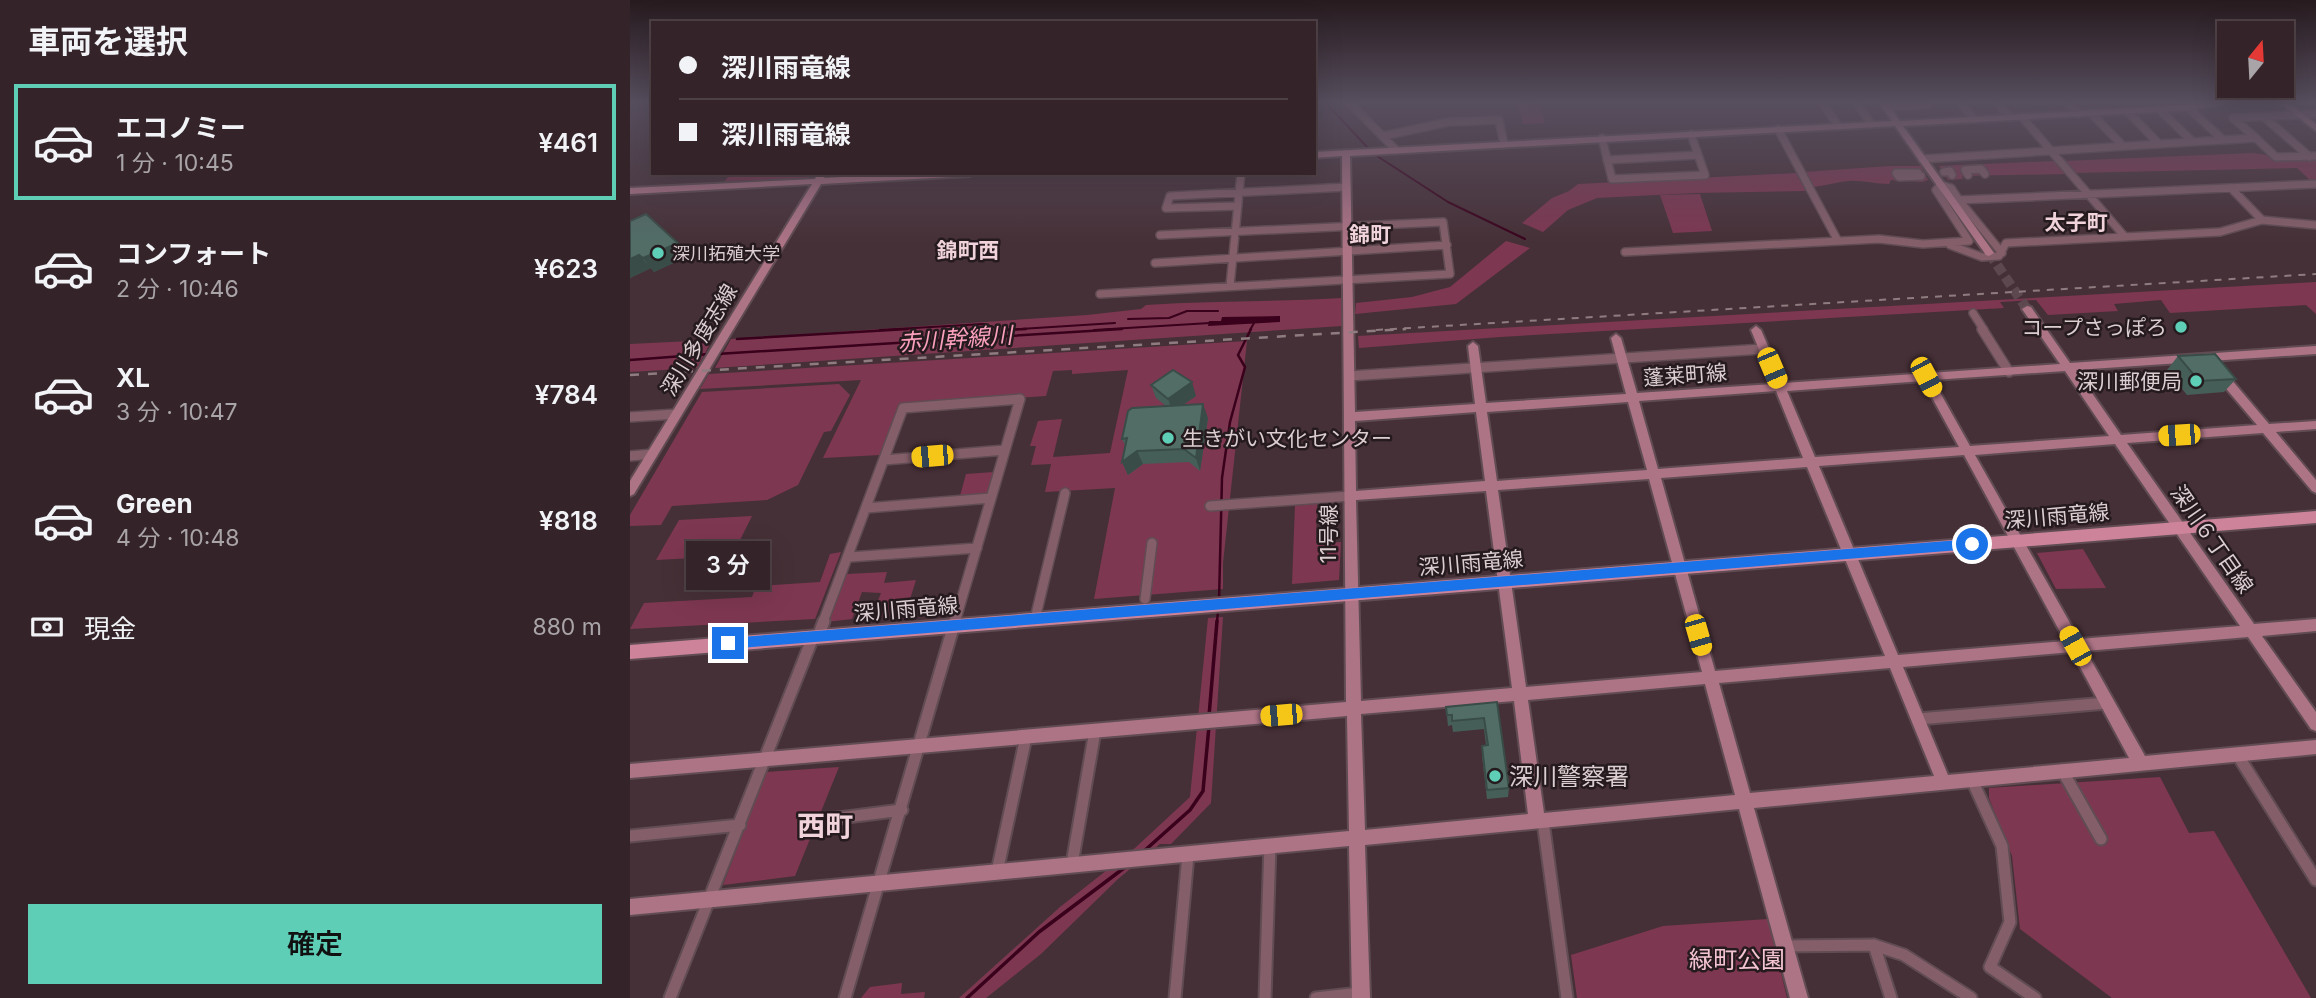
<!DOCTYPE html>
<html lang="ja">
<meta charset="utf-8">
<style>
:root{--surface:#342429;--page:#3f3035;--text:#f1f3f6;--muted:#a9a4a8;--line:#4e4146;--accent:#5eceb7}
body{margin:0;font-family:Inter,"Noto Sans JP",sans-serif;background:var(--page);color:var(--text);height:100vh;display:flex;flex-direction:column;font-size:26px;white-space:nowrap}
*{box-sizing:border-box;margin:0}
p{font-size:23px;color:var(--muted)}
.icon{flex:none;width:38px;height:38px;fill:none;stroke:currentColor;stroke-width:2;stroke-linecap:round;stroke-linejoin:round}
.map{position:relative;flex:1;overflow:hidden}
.drawer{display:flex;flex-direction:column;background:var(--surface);width:630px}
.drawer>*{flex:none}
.guide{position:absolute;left:21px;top:21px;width:665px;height:154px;border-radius:0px;box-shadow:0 7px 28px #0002,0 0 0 2px var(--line);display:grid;align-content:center;height:154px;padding:0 28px;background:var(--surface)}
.needle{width:46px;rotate:18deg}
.buttons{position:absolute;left:1587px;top:21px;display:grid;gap:14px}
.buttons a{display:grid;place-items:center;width:77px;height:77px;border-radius:0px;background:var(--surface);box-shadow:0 7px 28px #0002,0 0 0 2px var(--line);font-size:35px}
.end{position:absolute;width:32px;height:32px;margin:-16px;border:9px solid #1a73e8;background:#fff;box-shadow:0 0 0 4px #fff}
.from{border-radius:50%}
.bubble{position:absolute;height:49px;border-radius:0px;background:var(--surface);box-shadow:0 7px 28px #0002,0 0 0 2px var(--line);font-size:23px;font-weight:600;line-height:49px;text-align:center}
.car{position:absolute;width:21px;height:42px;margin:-21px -10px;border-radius:9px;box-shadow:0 0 5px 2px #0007;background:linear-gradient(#f5c518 24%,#345 0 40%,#f5c518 0 76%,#345 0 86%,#f5c518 0)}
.guide b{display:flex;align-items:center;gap:24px;height:66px;font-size:26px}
.guide b+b{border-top:2px solid var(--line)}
.guide i{width:18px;height:18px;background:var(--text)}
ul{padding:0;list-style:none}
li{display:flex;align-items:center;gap:21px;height:116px;margin:0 14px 10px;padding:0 14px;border:4px solid transparent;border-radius:0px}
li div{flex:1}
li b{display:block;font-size:26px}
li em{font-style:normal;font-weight:600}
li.current{border-color:var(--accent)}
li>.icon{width:63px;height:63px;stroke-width:1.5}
h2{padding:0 28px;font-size:32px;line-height:84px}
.pay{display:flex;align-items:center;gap:18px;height:77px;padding:0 28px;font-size:26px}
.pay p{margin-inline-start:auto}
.button{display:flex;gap:14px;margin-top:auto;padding:14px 28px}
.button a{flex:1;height:80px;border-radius:0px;background:var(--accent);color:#111;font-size:28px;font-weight:600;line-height:80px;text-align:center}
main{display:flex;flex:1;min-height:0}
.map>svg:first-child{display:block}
</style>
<main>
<section class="drawer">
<h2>車両を選択</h2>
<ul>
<li class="current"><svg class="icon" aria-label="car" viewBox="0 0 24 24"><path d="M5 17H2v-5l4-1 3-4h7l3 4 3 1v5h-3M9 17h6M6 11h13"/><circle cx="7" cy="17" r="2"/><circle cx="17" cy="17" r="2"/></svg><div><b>エコノミー</b><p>1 分 · 10:45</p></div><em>¥461</em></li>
<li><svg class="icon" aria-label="car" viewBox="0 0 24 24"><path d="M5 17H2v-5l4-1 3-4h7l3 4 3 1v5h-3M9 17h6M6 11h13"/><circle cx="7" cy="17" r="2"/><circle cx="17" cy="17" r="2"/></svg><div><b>コンフォート</b><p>2 分 · 10:46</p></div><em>¥623</em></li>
<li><svg class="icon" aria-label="car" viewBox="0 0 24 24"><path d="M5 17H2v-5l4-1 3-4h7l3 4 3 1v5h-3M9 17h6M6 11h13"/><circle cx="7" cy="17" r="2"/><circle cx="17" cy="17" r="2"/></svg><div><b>XL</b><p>3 分 · 10:47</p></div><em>¥784</em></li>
<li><svg class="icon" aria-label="car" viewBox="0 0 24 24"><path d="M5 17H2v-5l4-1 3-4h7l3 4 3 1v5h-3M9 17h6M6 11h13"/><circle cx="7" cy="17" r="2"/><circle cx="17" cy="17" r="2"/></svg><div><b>Green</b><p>4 分 · 10:48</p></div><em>¥818</em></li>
</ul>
<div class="pay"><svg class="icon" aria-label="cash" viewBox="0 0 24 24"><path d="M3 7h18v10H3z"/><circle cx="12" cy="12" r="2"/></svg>現金<p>880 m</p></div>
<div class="button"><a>確定</a></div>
</section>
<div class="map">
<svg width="1686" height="998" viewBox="0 0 1686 998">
<rect width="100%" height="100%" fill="#463037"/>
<!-- green -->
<path fill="#7e3751" d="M887,103H909L915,123L893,124Z
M1624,153L1643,156L1686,155V180H1680L1667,168L1443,173L1433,161Z
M1424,161L1436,174L1332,176L1333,179L1318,180L1309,166Z
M1260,166H1291L1298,180L1292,182L1261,180L1259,184C1245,184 1231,180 1218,181C1206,182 1195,186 1183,187L1173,172Z
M101,173H185L176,179L95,181Z
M1166,173L1176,191L1066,193L967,198L938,210L913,232L892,223L922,198L939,191L948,184Z
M1070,194L1082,231L1043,233L1030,195Z
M876,241L900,248L826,304L725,314L726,303L782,297L820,287Z
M1686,282V314L1676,305L1540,313L1531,300L1484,304L1488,311L1418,315L1406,300L1370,302L1374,308L870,337L729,348L728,336Z
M711,298L712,326L85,368L101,339L457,315L511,309L516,305C581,301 646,302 711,298Z
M82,340L67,368L0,372V344Z
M617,341L593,563V589L464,599L485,488L415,492L421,464L401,465L406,446H400L408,421L432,419L423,457L480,453L498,370L442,374V370L423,371L416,396L268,406L250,455L193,458L231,380L70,389L79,374Z
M209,384L220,395L201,431L194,432L168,485L137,500L42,506L31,525L0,526V515L72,392Z
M364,472L357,493L330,496L336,474Z
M687,504L686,543L711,542L709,580L662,584L665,505Z
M122,516L102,556L26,560L49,520Z
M1453,549L1476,588L1426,589L1407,553Z
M211,552L185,619L0,629L14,603L122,597L126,586L190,582L200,554Z
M257,572L254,583L286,580L275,615L241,618L251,593L232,592L222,619L196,622L217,574Z
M593,617L581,803L541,844H530L488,879L411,954L356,998H329L430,907L505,848L560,797L578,618Z
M209,767L165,876L93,885L136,772Z
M1530,777L1559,833L1584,831L1681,998H1482L1390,929L1382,856L1359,798V788Z
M1138,919L1157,998H947L941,955L1033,926Z
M272,983L271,994L295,992L294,998H231L240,987Z"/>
<!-- water -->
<path fill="#39011b" d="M650,316V322L578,326L579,321H591L592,317Z"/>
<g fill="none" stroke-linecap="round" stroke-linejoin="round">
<!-- stream-far2 -->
<path stroke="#39011b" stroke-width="2" d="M696,103L737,147
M747,156L818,202L895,239
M498,319L539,318L557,311H588
M250,330L353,324L363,327
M373,330L485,323
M464,330L580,323
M620,330L624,323"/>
<!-- stream-far1 -->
<path stroke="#39011b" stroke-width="2.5" d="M373,330L396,329
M107,339L278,329
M66,342H78
M87,354L492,329
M0,360L80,354
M589,601L592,478L600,422L615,367L608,355L621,329
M587,622L588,611"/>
<!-- stream -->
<path stroke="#39011b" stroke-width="3.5" d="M579,716L587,621
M513,852L560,810L573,791L579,726
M337,998L409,932L498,865"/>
<!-- secondary-tunnel -->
<path stroke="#5c484e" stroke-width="10" stroke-dasharray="10 4.5" stroke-linecap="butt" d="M1359,253L1397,309"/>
<defs>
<path id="street-far2" d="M720,103L766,150
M1193,103L1208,126
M1227,103L1241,124
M1331,103L1344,119
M1367,103L1380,117
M1438,103L1449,114
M1256,107L1298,105L1297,103
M1559,108L1593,140
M1530,110L1563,142
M1461,113L1493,146
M1392,117L1495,237
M1634,117L1680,157
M1148,129L1208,241
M753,136L818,122L869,120L874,144
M972,138L982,179L1075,175L1061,134
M1626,138L1603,118L1686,114
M1529,144L1626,138L1646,157L1686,156
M1292,159L1529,144L1497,111
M977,160L1068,155
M1314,172L1320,171L1322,175
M1288,173H1266L1269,177L1291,176
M1338,175L1335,170L1351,169L1355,174
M1601,188L1632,220
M608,206L536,208L540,196L717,187
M1320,245L1352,257L1369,256L1376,243L1590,232L1632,220L1686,225
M995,252L1249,239L1293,244L1339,241L1306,190L1311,185L1321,188L1329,200
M1372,253L1329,200L1686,184
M525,263L817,245
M600,286L611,173
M470,294L820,274L813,222L530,235
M1343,313L1354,330"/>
<path id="street-far1" d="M1352,329L1379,372
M719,376L1133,349
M0,417L47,414
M0,456L23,454
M254,460L375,450
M580,506L721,496
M236,508L361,498
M220,557L347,548
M515,599L522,543
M405,619L435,493
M193,622L273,408L390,399L325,622"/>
<path id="street" d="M188,637L194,621
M1288,719L1477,703
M1607,754L1686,880
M1432,770L1471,839
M1342,780L1372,846L1380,922L1360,967L1405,998
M201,819L272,810
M913,821L937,998
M0,836L110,825
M442,864L465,731
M367,872L396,737
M1244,945L1261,998
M1155,946L1244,945L1274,955L1341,998
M40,998L183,637
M215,998L325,621
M545,998L558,855
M635,998L640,845
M686,998L730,993"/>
<path id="secondary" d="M1249,103H1257L1270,121L1594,103L1590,105L1559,110L1273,126L1364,253L1359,256L1356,255L1265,126L720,156L725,412L845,404L838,346L843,342L848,346L856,403L996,394L981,338L986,334L991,338L1007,393L1143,384L1121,330L1126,326L1131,330L1154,383L1430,364L1392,309L1397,306L1401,307L1440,363L1686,346V354L1446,370L1491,435L1627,425L1587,378L1586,375L1587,372H1595L1639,424L1686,421V429L1646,432L1686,480V493L1682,491L1633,433L1497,443L1624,624L1686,619V631L1632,636L1686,712V731L1681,729L1618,637L1456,651L1515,756L1686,740V754L1124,808L1178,998H1160L1109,809L735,845L740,998H722L719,846L0,915V899L719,831L717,716L0,778V764L716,702L712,156L684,158V152L1262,121ZM1435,371L1479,436L1340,446L1303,380ZM1293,381L1329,447L1185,457L1157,391ZM1146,391L1173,458L1028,469L1009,401ZM998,402L1017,470L867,481L857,412ZM846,412L855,481L726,491L725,421ZM1485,444L1610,626L1449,639L1345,455ZM1334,455L1435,641L1268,655L1189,466ZM1177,467L1255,656L1085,671L1031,478ZM1019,479L1072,672L896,687L868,490ZM856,491L882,688L731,701L726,500ZM1442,652L1499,758L1318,775L1273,667ZM1260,668L1304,776L1120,793L1089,683ZM1075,684L1105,795L914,813L898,700ZM884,701L898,814L735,830L731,714Z
M1650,103H1659L1686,124V131Z
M188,173H197L194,178L285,173H344L340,176L191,184L4,494L0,496V481L182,184L0,194V188L185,179Z"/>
<path id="primary" d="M1686,511V523L0,659V645Z"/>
</defs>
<!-- street-far2 casing -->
<use href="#street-far2" stroke="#614c53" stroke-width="10"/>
<!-- street-far1 casing -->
<use href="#street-far1" stroke="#614c53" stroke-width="12"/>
<!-- street casing -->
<use href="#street" stroke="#614c53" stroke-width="15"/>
<!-- secondary casing -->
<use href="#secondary" stroke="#614c53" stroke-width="4"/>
<!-- primary casing -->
<use href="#primary" stroke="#614c53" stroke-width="4"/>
<!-- street-far2 -->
<use href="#street-far2" stroke="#845f6a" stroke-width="7"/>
<!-- street-far1 -->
<use href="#street-far1" stroke="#845f6a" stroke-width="9"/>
<!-- street -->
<use href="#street" stroke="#845f6a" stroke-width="11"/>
<!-- secondary -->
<use href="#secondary" fill="#ad7486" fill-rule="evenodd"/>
<!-- primary -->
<use href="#primary" fill="#cd849b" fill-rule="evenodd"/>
<!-- rail-far1 -->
<path stroke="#8e7c81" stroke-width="2" stroke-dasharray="7 7" stroke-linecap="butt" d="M746,330L1686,274"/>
<!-- rail -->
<path stroke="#8e7c81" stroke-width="2.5" stroke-dasharray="9 9" stroke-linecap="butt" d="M0,375L776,329"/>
</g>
<!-- wall -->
<path fill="#465e58" d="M0,221L50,245L61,258L52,259L24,272L21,268L0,278Z
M1548,356L1606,379L1594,392L1557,395L1537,370Z
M521,385L566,396L552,405L578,418L570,471L559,462L513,464L498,475L492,462L495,445L492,439L536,406L526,398Z
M867,702L879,788L878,797L857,799L852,756V746L856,745L854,729L823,732L822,725L818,726L816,707Z"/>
<!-- shaded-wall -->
<path fill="#394c47" d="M41,246L52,259L24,272L13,258Z
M9,255L21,268L0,278V259Z
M562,382L566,396L543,412L538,399Z
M573,404L578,418L570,471L566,458Z
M507,451L513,464L498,475L492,462Z"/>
<!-- building -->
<path fill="#516d66" stroke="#394c47" stroke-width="2" d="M16,214L50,245L41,246L13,258L9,255L0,259V221Z
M1585,354L1606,379L1569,381L1548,356Z
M543,370L562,382L538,399L521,385Z
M573,404L566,458L554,449L507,451L492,462L497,438L492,439L498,411L502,408Z
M867,702L879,788L857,790L852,746L858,745L854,718L822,721V715H817L816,707Z"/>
<!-- sky -->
<linearGradient id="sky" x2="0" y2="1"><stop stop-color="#261a1e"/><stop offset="0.42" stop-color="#574e5e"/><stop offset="1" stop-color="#574e5e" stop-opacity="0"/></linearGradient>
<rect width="1686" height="243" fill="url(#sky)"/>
<!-- route -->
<path fill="#1a73e8" d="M1342,539L1347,544L1342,549L98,649L91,643L98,638Z"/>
<!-- markers -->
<g fill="#5eceb7" stroke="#251b1e" stroke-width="2.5">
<circle cx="28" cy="253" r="7"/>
<circle cx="1551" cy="327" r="7"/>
<circle cx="1566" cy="381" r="7"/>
<circle cx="538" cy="438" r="7"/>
<circle cx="865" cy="776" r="7"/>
</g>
<g text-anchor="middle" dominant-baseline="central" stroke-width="5" stroke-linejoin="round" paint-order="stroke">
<!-- far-poi labels -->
<g font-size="18" fill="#dccdd1" stroke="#251b1e" text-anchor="start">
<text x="42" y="253">深川拓殖大学</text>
</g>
<!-- far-quarter labels -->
<g font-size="21" font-weight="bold" fill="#f0d3db" stroke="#251b1e">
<text x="1446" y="222">太子町</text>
<text x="740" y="234">錦町</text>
<text x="338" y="250">錦町西</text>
</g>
<!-- poi labels -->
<g font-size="21" fill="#dccdd1" stroke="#251b1e" text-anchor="end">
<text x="1537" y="327">コープさっぽろ</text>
<text x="1552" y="381">深川郵便局</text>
<text x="552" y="438" text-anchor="start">生きがい文化センター</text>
</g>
<!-- street labels -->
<g font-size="21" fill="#dccdd1" stroke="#251b1e">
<text transform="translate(69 340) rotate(-59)">深川多度志線</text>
<text transform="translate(1055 375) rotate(-4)">蓬莱町線</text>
<text transform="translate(1427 516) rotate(-5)">深川雨竜線</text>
<text transform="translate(698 534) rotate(-90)">11号線</text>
<text transform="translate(1582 539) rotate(55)">深川６丁目線</text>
<text transform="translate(841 563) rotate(-5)">深川雨竜線</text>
<text transform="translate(276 609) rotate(-5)">深川雨竜線</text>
</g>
<!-- water labels -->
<g font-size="23" font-style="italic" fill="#fa9fbc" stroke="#251b1e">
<text transform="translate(325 339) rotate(-4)">赤川幹線川</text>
</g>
<!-- near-poi labels -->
<g font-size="24" fill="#dccdd1" stroke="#251b1e" text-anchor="start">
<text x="879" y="776">深川警察署</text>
</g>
<!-- near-park labels -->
<g font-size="24" fill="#f4c4d2" stroke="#251b1e">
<text x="1107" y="959">緑町公園</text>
</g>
<!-- near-quarter labels -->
<g font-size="28" font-weight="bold" fill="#f0d3db" stroke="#251b1e">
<text x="195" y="826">西町</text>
</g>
</g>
</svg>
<div class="buttons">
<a><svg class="needle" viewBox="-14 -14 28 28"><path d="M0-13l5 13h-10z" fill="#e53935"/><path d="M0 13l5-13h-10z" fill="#a9a4a8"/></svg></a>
</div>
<i class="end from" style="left:1342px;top:544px"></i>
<i class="end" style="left:98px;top:643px"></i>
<div class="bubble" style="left:56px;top:541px;width:84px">3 分</div>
<i class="car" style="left:1142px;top:368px;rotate:157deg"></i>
<i class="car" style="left:1296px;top:377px;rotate:152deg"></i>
<i class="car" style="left:1549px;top:435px;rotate:266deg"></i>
<i class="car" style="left:302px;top:456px;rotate:265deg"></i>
<i class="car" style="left:1068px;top:635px;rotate:164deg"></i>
<i class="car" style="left:1445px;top:646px;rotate:331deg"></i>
<i class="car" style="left:651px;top:715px;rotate:265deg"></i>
<div class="guide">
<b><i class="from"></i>深川雨竜線</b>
<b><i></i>深川雨竜線</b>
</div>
</div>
</main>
